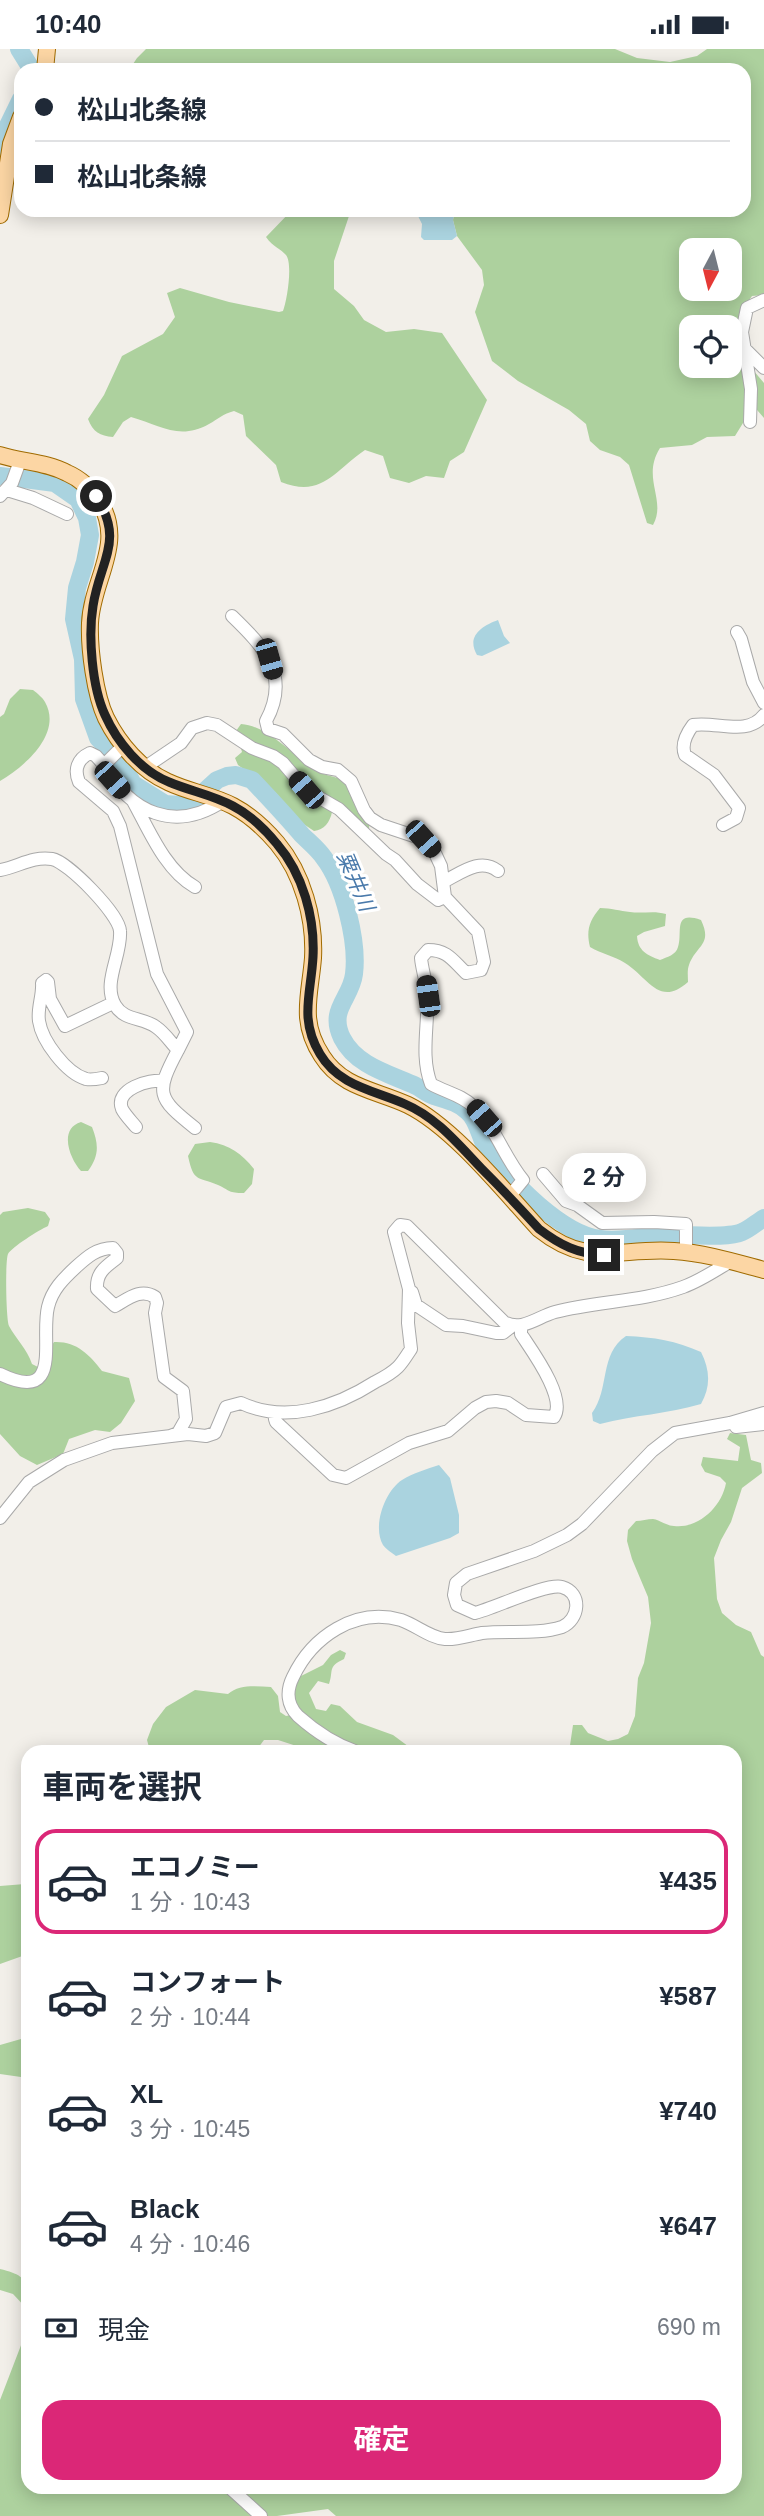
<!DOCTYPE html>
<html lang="ja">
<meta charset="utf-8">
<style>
:root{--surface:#fff;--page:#f6f6f7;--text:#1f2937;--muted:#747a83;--line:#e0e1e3;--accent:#db2777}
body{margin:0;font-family:Arial,"Noto Sans JP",sans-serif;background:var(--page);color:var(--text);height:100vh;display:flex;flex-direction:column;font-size:26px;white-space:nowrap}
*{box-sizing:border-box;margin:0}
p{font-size:23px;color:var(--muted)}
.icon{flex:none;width:38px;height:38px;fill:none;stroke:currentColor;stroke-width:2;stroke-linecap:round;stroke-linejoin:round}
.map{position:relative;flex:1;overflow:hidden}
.details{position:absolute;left:21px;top:1696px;width:721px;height:749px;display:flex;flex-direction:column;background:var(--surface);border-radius:21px;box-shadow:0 4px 18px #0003}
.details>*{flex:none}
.hud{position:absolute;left:14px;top:14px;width:737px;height:154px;border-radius:21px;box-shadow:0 4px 18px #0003;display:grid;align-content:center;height:154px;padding:0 21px;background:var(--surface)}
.needle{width:46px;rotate:187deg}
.tools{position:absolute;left:679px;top:189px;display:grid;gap:14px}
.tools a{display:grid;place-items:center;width:63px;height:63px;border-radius:14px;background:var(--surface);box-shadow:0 4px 18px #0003;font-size:35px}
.end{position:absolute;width:32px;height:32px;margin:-16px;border:9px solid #222;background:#fff;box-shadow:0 0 0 4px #fff}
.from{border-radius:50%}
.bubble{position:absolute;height:49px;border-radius:21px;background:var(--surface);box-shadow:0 4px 18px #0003;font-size:23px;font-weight:700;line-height:49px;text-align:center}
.car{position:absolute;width:21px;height:42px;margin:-21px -10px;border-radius:9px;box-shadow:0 0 5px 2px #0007;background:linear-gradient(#222 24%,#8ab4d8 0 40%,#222 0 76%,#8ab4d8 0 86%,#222 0)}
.hud b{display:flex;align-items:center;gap:24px;height:66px;font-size:26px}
.hud b+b{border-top:2px solid var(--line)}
.hud i{width:18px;height:18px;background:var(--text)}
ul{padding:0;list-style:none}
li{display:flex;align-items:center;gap:21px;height:105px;margin:0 14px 10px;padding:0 7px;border:4px solid transparent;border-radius:21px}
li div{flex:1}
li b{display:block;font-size:26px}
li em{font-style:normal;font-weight:700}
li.active{border-color:var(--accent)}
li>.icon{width:63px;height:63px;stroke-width:1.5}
h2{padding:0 21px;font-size:32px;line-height:84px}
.pay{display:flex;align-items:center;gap:18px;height:77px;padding:0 21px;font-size:26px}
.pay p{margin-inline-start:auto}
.action{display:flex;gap:14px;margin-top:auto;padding:14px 21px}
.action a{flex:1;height:80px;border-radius:21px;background:var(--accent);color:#fff;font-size:28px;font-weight:700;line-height:80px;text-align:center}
.status{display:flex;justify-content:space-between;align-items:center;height:49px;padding:0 35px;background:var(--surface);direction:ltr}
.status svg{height:19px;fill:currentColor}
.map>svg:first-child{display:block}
</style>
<div class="status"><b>10:40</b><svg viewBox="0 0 49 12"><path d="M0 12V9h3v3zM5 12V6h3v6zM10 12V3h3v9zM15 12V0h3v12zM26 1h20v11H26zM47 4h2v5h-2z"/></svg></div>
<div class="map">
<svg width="764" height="2467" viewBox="0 0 764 2467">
<rect width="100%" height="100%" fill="#f2efe9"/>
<!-- forest -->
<path fill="#add19e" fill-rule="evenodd" d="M146,0H615L637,9L670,13L697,7L707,0H764V246L752,247L742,261V308L764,334V369L751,354L745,358L743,374L735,387L707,388L692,396L660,399C641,429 667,451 653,476L647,474L629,416L620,408L600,401L590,392L586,375L569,361L518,332L492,312L475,263L484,236L482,221L457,187L453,171L455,161H744V21H129L137,9ZM691,201H730V240H691ZM691,278H730V317H691Z
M292,161H351L334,212V240L354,257L364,271L386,283L414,280L442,284L487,351L464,403L450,412L444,429L426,427L409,434L390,429L383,407L365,401C333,423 322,449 281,433L276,416L246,387L243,366L234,362C223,365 218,370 209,375C179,392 160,376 131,368L123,373L113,388C100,387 93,383 88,370L104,346L122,307L163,285L175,268L167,244L180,239L229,253L279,263L283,262C287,252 293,215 286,206C281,200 273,198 266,188Z
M20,640L33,641C37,644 43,649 45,653C63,685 24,718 0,732V668L4,665L10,650Z
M241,675C270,677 294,709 319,723C329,728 340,727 348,736C357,747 371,767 369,780L362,782L338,763H332C330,773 324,781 314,782L299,772L276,744L238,716L235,709L242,703L236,682Z
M600,859C611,859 620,862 630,863C643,865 653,861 666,865L665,877L644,883L637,887C638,902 647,906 660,911C667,908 676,906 678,898C683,884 672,861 701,871C713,896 696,896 689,916C687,921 688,928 688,933C659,959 648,928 625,914C614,907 602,905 590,898C586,882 589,872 600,859Z
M81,1073L92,1078C99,1096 99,1107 88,1122H81C70,1110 58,1080 81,1073Z
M210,1093C230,1096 241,1104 254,1120L252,1135L244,1144C228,1144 231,1142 218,1136C197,1127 194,1134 188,1107L195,1095Z
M28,1159L45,1163L50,1170L48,1177C39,1181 12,1198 8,1205C5,1212 6,1269 9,1277C16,1290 27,1300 32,1315L38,1318L54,1293C76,1292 89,1305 102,1322L129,1329L135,1352L121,1374L110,1383L95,1381L69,1390L63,1405L37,1416L20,1407L0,1385V1166L3,1163Z
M730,1384L746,1386L751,1411L761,1414L762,1424L742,1439L731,1473L721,1491L714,1509L717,1550L722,1564L736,1576L751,1583L761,1606L764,1608V2467H336L328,2460L277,2467H0V2351L28,2278V2438H735V1703H569L573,1676H582L588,1684L608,1692L618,1690L628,1685L635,1667L638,1629L644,1614L651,1574L648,1548L632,1510L627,1492L628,1481L636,1472C641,1472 648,1470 653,1470C660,1471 667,1477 674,1477C699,1480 722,1457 726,1434L720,1428L705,1423L701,1416L703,1408L738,1412L740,1398L727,1390Z
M340,1601L346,1604L344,1610C327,1618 334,1621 329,1635L318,1632L309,1644L316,1660L326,1662L331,1655L340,1657L357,1673L393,1686L416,1703H315L278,1691H264L258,1699V1703L150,1702L147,1691L153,1675L166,1658L195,1641L228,1645C239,1635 256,1637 271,1638L278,1647L280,1663L286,1667L291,1666L293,1643L299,1628L323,1616L331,1606Z
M25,1835L28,1837V1905L0,1915V1837Z
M28,1988V2029L0,2025V1996Z
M0,2220C29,2227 28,2233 28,2261L13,2245L0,2241Z"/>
<!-- water -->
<path fill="#aad3df" d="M415,161H455L453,171L457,187L452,191H424L421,188L422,175Z
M498,571L504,587L510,594L482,607L477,606C466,587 482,577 498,571Z
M626,1287C654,1288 676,1292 701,1303C710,1321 711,1337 701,1355C668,1365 634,1366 600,1375L593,1372L592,1364C610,1340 599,1305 626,1287Z
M439,1416L450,1429L459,1466V1484L450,1489L396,1507C392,1504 386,1500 383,1496C372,1477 385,1442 402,1431C413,1424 427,1420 439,1416Z"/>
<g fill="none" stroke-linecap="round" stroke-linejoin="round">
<!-- river -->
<path stroke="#aad3df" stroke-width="18" d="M19,0L32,21
M0,99L3,87L21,50
M0,427L55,434L78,450L87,469L90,486L85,513L77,539L74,570L83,610L84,650L98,689L122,714L133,735L165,755L180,756L194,752L217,731L227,727L236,726L252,731C269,749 286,767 302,786C309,793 318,800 324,809C344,835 358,893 354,925C351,950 328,960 342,989C356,1017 390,1025 416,1037C422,1040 427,1045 434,1047C446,1051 457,1053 467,1062C479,1071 480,1092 489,1104C512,1133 561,1185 600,1190C622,1193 646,1187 668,1186C687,1185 727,1190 742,1183C750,1180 757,1173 764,1169"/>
<defs>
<path id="minor" d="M744,299L764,319
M750,373L751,340L742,283L747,259L764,251
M7,441L33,449L67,465
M0,447L12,434L20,412
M232,567C264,598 291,626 266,672L268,680L283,685L309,711L322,718L338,721L351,732L364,761L370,769L381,776L423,790L434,802L441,817L445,848L478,883L484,913L481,921L466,924C453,912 448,901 428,901L421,909C422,921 427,934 427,947C429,975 420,1007 431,1035C445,1043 462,1046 474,1058C496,1079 504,1108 523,1131L509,1148
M737,583L741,590L753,633L764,654
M104,716C130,764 175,784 223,752
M144,719L181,694L192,679L207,674L217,676L252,699L273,707L283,714L306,741L339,760L386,805L395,811L417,835L438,851L445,848
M133,752C149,781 165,821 195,838
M723,776L736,769L739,759L714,726L685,706C681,696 687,684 693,676C717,672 747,688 764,666
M0,821C18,818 32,807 52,810C68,813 119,865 120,882C122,906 102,934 115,956C124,972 143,968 156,978C165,984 171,994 178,1001L187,983L157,925L120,777L113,762L79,733C74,721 77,710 90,704L96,707L104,716L123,697
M443,833C461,824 480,808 498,822
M178,1001C155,1044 157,1049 195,1079
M102,1029C97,1030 91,1031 86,1030C66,1024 42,992 39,972C37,959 43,947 42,934L46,931L48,933L50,950L65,977L113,954
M136,1078C132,1073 125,1066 122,1060C114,1040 150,1030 163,1032
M543,1125L566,1152L577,1156L602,1174L654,1173L686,1175V1203
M412,1243L416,1256L446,1276L463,1277L496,1284H503L512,1277
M0,1325C64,1356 40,1290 48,1258C52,1241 63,1230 76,1218C87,1208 97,1199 113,1199L117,1204V1209C105,1218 96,1224 97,1240L115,1257C129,1249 141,1239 155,1248L157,1254L155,1264L164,1328L183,1342L186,1370L178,1384L170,1387
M275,1370L276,1373L333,1426L346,1429L409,1394L448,1382L475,1359L486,1353L496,1352L508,1354L526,1366L554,1368C567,1349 532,1302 521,1285V1277
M736,1378L764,1375
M0,1469L29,1433L64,1411L112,1394L188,1385L206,1387L215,1384L226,1358L241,1354C286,1375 336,1358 375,1333C383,1329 392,1324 398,1318C403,1313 407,1306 411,1300L408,1274L409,1240L394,1183L400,1176L407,1177L504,1273C522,1283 537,1268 555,1263C597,1252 641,1253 683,1238C700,1232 716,1221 731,1212
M357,1703C334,1695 316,1683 298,1667C287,1656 286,1642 293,1628C312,1588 355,1558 401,1571C416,1576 430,1589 445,1590C457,1591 470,1586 482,1584C507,1581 537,1586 562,1578C579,1571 583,1544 562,1538C546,1534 495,1559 475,1564L457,1556L454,1546L456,1534L467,1525L534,1502L567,1486L582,1475L652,1402L675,1384L730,1374L764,1364
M229,2438L261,2467"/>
<path id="major" d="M45,21L47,0
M0,166L11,95L21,68
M0,406C22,413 47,413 67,424C79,429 92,440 99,452C126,494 92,530 90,574C89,600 95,646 106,669C119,695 141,721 168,733C189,743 212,746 233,757C250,766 265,780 277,794C303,825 315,870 313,909C310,947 299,972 322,1007C342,1039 376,1041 408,1056C453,1078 504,1142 539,1180C589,1220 618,1198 674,1202C705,1204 734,1213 764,1221"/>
</defs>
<!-- minor casing -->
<use href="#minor" stroke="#a9a9a9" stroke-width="14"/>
<!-- major casing -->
<use href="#major" stroke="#a06b00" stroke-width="18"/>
<!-- minor -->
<use href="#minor" stroke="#fff" stroke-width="12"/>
<!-- major -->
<use href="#major" stroke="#fcd6a4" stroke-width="16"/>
</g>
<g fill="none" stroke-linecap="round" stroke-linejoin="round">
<!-- route -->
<path stroke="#222" stroke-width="9" d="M96,447C125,492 100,511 93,557C88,587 92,638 105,666C117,693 141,722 169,733C190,742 213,746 233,757C250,766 265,780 277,795C303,825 315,869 313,908C311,945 299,970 320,1005C339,1037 373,1041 405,1055C436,1068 458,1095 481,1119C501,1139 520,1159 539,1180C560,1196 578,1205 604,1206"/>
</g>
<g text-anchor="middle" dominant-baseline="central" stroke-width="6" stroke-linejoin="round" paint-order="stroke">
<!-- water labels -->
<g font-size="21" font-style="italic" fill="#4a7aab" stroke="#fff">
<text transform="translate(356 832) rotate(67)">粟井川</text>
</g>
</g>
</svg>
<div class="tools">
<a><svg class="needle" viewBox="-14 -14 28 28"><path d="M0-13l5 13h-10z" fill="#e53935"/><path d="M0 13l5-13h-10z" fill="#747a83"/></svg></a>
<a><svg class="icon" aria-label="locate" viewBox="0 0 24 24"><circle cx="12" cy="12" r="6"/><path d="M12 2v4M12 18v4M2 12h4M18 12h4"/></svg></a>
</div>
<i class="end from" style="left:96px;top:447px"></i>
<i class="end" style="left:604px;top:1206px"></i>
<div class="bubble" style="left:562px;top:1104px;width:84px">2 分</div>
<i class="car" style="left:269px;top:610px;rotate:164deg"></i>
<i class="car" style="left:112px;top:731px;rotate:138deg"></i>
<i class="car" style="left:306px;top:741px;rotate:319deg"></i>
<i class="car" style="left:423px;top:790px;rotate:138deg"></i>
<i class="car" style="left:428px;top:947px;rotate:352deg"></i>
<i class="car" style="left:484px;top:1069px;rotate:319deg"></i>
<div class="hud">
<b><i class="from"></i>松山北条線</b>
<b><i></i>松山北条線</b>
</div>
<section class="details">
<h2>車両を選択</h2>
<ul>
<li class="active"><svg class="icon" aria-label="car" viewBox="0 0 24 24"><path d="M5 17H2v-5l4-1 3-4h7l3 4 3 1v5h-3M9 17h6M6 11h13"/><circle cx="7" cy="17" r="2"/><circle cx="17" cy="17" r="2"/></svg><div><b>エコノミー</b><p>1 分 · 10:43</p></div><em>¥435</em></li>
<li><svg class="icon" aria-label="car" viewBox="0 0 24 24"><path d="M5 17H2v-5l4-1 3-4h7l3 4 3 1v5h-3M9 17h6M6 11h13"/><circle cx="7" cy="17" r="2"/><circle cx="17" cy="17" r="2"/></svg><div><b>コンフォート</b><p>2 分 · 10:44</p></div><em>¥587</em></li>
<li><svg class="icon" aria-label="car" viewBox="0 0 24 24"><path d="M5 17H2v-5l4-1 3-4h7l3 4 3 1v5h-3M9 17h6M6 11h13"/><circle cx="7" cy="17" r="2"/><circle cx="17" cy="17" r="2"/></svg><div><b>XL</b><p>3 分 · 10:45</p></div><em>¥740</em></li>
<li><svg class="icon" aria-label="car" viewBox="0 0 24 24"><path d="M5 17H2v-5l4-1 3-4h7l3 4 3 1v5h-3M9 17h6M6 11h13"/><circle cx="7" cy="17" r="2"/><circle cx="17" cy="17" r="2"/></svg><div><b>Black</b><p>4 分 · 10:46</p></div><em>¥647</em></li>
</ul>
<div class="pay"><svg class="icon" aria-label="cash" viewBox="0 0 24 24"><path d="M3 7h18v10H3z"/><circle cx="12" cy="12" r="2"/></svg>現金<p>690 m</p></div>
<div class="action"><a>確定</a></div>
</section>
</div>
